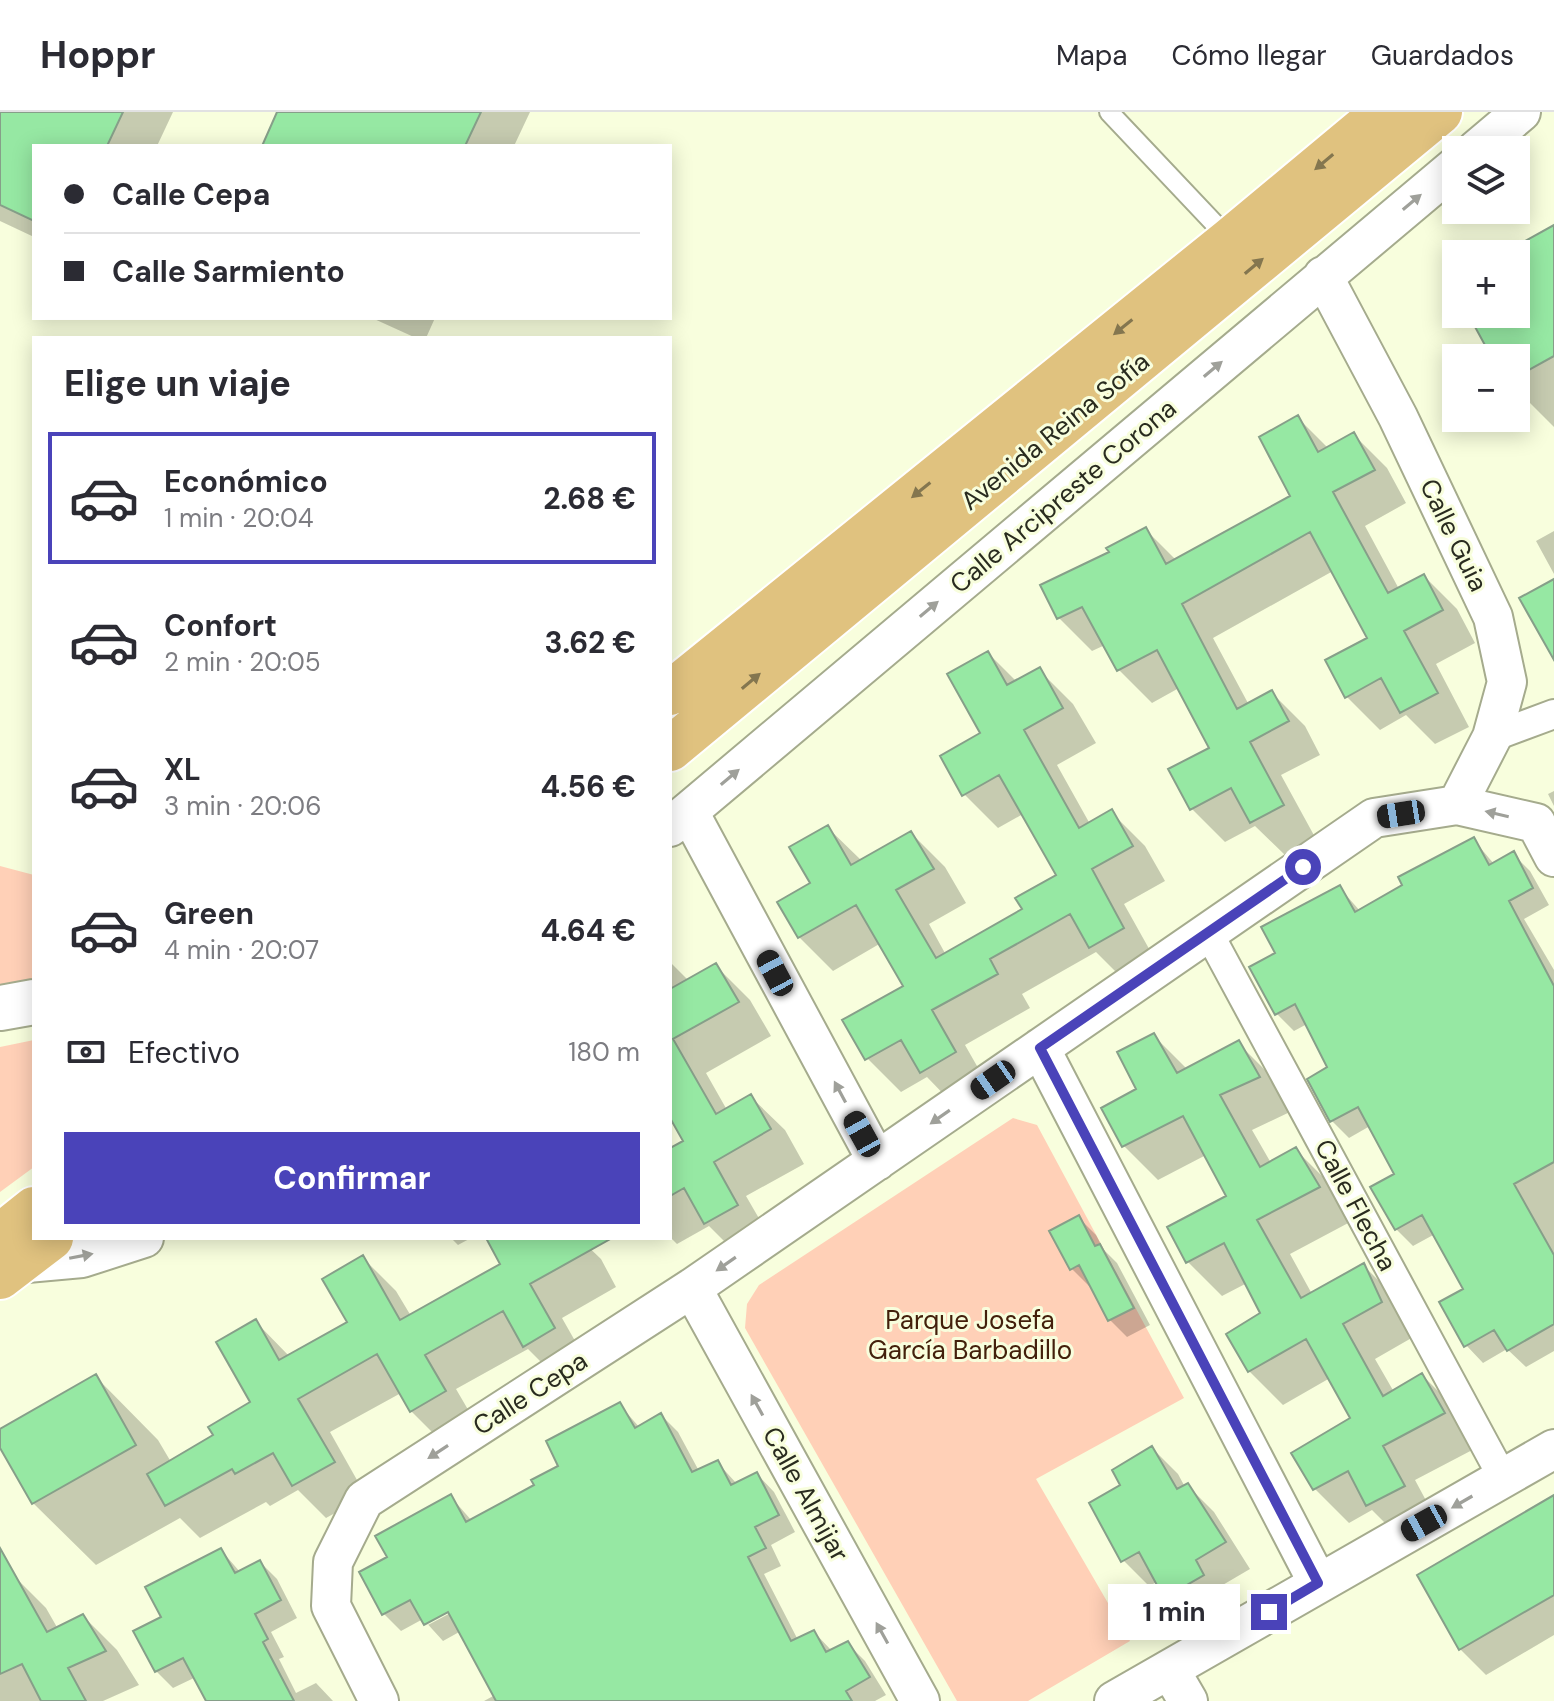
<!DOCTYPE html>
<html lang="es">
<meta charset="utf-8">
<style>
:root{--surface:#fff;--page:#f2f2f3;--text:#2b2b33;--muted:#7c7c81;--line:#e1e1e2;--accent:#4a43b9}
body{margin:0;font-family:"DM Sans",sans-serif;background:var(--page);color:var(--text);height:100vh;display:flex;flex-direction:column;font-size:30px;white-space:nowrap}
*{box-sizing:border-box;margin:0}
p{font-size:26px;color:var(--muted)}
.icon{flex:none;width:44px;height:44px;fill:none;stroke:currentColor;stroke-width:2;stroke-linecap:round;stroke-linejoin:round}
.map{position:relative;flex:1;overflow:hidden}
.panel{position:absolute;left:32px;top:224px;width:640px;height:904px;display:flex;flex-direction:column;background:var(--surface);border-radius:0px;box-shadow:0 4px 20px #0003}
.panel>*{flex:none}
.banner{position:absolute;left:32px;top:32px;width:640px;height:176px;border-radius:0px;box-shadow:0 4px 20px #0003;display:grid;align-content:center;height:176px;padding:0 32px;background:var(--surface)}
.buttons{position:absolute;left:1442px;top:24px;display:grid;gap:16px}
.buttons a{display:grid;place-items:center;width:88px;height:88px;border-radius:0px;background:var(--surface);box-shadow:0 4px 20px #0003;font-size:40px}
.end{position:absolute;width:36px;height:36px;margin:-18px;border:10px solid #4a43b9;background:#fff;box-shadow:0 0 0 4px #fff}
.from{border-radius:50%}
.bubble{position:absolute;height:56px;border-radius:0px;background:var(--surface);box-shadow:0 4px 20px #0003;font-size:26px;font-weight:700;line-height:56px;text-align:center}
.car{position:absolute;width:24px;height:48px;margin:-24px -12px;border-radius:10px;box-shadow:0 0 6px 2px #0007;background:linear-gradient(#222 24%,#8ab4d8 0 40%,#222 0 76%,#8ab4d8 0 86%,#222 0)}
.banner b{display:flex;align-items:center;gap:28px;height:76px;font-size:30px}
.banner b+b{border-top:2px solid var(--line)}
.banner i{width:20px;height:20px;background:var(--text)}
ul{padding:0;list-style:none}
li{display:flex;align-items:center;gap:24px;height:132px;margin:0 16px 12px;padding:0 16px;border:4px solid transparent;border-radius:0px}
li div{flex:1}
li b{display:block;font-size:30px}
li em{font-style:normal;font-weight:700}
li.current{border-color:var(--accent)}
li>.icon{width:72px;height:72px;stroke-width:1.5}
h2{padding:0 32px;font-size:36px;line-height:96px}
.pay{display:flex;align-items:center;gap:20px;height:88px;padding:0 32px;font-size:30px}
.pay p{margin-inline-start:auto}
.primary-button{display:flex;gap:16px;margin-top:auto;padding:16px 32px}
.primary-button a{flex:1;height:92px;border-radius:0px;background:var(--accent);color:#fff;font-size:32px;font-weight:700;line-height:92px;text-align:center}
header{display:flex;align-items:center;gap:48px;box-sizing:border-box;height:112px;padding:0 40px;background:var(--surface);border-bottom:2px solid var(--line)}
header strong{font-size:38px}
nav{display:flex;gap:44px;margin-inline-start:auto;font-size:28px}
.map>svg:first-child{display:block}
</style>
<header>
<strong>Hoppr</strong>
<nav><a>Mapa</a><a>Cómo llegar</a><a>Guardados</a></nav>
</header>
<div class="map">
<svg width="1554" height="1589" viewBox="0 0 1554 1589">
<rect width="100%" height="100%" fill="#f8fedd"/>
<!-- green -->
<path fill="#ffd0b7" d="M0,754L34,763V882L0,889Z
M34,928V1055L0,1080V935Z
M1013,1006L1037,1013L1184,1286L1036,1367L1130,1529L1028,1589H957L745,1216L747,1192L759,1173Z"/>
<!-- shadow -->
<path fill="#0003" fill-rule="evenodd" d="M0,0H173L157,34H34V125L0,109Z
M279,0H530L514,34H264Z
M1554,116V315L1516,277V246H1495L1470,202H1516V142H1506Z
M372,206H435L426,226H416Z
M1298,306L1328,336L1354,323L1387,356L1406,391L1365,414L1399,477L1424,464L1457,497L1475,531L1436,552L1469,615L1435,632L1406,603L1380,618L1347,585L1370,527L1333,459L1213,526L1249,593L1272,581L1305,614L1320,643L1281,663L1316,727L1285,743L1255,714L1225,730L1192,697L1212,637L1179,576L1152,591L1119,558L1105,533L1092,539L1059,506L1043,474L1111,441L1146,418L1177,449L1293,385Z
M1554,419V462L1536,429Z
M988,541L1017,570L1039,558L1073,592L1096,631L1057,653L1090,712L1111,700L1145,734L1165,769L1124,792L1157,851L1124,868L1096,840L1022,882L1030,896L965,933L989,975L955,994L927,965L901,980L867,946L905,874L881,831L833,859L799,825L827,715L862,749L911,721L945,755L966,791L929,812L946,843L1025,798L1058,764L1023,702L998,716L964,682L983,622Z
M1554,679V694L1548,682Z
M1473,727L1494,752L1513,742L1530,759L1549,793L1524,807L1554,858V1239L1526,1255L1507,1237L1483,1251L1466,1233V1178L1435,1122L1413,1134L1396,1117L1397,1063L1370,1014L1349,1026L1332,1009L1330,956L1307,912L1294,919L1277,902L1252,856L1277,842L1339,775L1360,799L1405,774Z
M670,850L689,869L716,854L750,888L771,924L706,961L727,998L751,985L785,1018L804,1052L746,1084L771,1127L740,1145L709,1114L677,1132L670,1125V1039L686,1029L670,1001Z
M1153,923L1188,958L1238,931L1272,965L1292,999L1252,1018L1271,1051L1295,1037L1329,1071L1352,1109L1290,1142L1312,1182L1364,1154L1397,1187L1415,1224L1375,1247L1394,1280L1422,1263L1456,1297L1478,1335L1415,1368L1437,1409L1401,1427L1372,1398L1349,1411L1315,1377L1353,1307L1330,1266L1283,1293L1249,1259L1263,1202L1247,1171L1222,1184L1188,1150L1229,1085L1206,1043L1158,1068L1124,1034Z
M1079,1106L1096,1123L1104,1138L1117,1151L1150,1213L1127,1225L1110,1208L1092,1173L1089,1174L1072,1157L1052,1120Z
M451,1126H471L458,1133Z
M488,1126H579L601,1147L616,1175L562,1206L587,1250L558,1267L528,1237L456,1277L477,1313L444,1332L411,1299L401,1281L330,1320L366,1384L326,1406L298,1378L270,1394L266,1390L200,1426L180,1406L96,1453L33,1391L0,1332V1319L96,1265L158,1328L171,1350L216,1324L253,1291L255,1209L290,1245L350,1211L363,1146L396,1179L411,1204L503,1152Z
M619,1292L640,1316L661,1303L678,1320L699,1359L717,1350L737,1372L757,1362L774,1380L795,1420L771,1433L781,1454L764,1462L798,1528L814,1520L831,1538L848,1532L865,1549L886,1583L875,1589H484L495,1583L461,1519L443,1529L423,1507L401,1519L384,1502L389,1446L451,1385L472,1409L536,1374L561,1355ZM456,1493L458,1497L428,1513V1508Z
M1152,1336L1178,1362L1185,1375L1188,1374L1214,1400L1250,1457L1221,1474L1228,1490L1191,1511L1166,1485L1157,1470L1149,1474L1123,1448V1374Z
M1554,1386V1523L1486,1563L1460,1537Z
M221,1438L240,1460L260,1450L277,1467L297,1506L271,1520L284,1545L279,1547L296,1581L316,1571L333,1589H208L196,1565L173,1576L156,1559L164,1506Z
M12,1462L46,1496L58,1517L83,1504L117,1538L139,1573L103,1589H0V1469Z"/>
<!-- building -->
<path fill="#96e8a3" stroke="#869f89" stroke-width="2" d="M0,0H123L107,34H34V109L0,93Z
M277,0H481L465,34H262Z
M1554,113V244L1516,265V246H1492L1468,202H1516V134Z
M1298,303L1318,340L1354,320L1375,358L1333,380L1388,481L1424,462L1443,498L1404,519L1438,581L1400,601L1381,566L1345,586L1325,548L1367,526L1310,420L1182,492L1237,597L1272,578L1289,609L1250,630L1284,693L1250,711L1231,676L1190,698L1168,657L1209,636L1157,538L1117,559L1082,495L1057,507L1040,473L1109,440L1106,436L1146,415L1166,452L1290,384L1259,325Z
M1554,467V548L1519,486Z
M988,539L1007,573L1040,555L1063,596L1024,618L1079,716L1112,697L1133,734L1092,757L1124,816L1089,836L1070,802L990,847L998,862L932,898L956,940L920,961L901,928L865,948L842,908L903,874L856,793L798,826L777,790L810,771L789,735L828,713L851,753L911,719L934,757L896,778L936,846L1022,797L1015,786L1056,763L999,663L962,684L940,644L980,621L947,562Z
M1474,725L1489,753L1514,739L1533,776L1509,789L1554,874V1050L1514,1072L1554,1143V1212L1507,1239L1494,1218L1464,1235L1439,1190L1463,1177L1422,1103L1395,1118L1370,1075L1394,1062L1358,995L1330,1010L1307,967L1327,955L1295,892L1275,903L1249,855L1275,841L1261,815L1340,773L1355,800L1402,773L1398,765Z
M716,851L739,890L673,927L716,1002L751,982L771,1017L714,1050L738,1093L704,1112L684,1076L670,1084V1036L683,1029L670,1006V877Z
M1154,921L1177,961L1239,928L1260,965L1220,983L1260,1055L1296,1035L1320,1075L1257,1108L1301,1186L1364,1151L1382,1190L1343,1212L1383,1284L1422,1261L1445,1301L1383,1334L1405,1374L1366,1394L1348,1359L1313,1378L1291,1341L1350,1306L1306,1227L1248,1260L1226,1222L1260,1201L1224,1131L1186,1151L1167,1115L1226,1084L1183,1004L1122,1035L1101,996L1136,977L1117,940Z
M1079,1103L1095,1134L1100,1132L1134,1196L1108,1209L1079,1153L1070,1158L1049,1119Z
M486,1126H612L530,1172L555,1216L523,1235L503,1199L425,1243L446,1279L410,1300L377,1242L298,1287L335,1350L292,1374L273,1341L235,1362L232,1357L165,1394L147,1362L213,1323L208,1315L250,1290L216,1230L256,1207L279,1248L347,1210L322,1167L363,1143L400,1208L500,1152Z
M96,1262L136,1333L32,1392L0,1336V1317Z
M620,1290L635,1316L661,1301L692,1360L718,1348L731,1373L757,1360L779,1403L755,1415L766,1436L748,1445L791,1529L814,1518L826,1540L848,1529L870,1565L846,1579L852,1589H496L448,1500L424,1513L410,1488L382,1503L359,1460L387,1445L375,1424L451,1382L466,1410L534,1373L531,1368L558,1354L546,1329Z
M1152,1334L1177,1377L1188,1371L1226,1430L1196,1448L1204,1463L1164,1486L1139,1440L1121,1450L1089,1391L1120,1373L1112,1358Z
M1554,1383V1483L1459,1538L1417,1463Z
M0,1436L47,1520L83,1502L106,1539L68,1556L86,1589H41L22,1552L0,1562Z
M221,1436L235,1461L260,1448L281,1488L255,1502L268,1527L263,1530L294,1589H206L183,1546L155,1560L133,1519L161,1505L145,1475Z"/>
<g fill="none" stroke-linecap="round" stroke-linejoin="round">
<defs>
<path id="service" d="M1109,0L1230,128"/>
<path id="pedestrian" d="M1492,625L1554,602
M1208,820L1503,1366"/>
<path id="minor" d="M1476,38L1521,0
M1323,164L1398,305L1493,505L1507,570L1492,625L1457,693
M689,700L877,1049
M670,715L1456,54
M1040,936L1318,1471
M16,1152L82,1146L144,1126
M692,1176L920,1589
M1170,1558L1188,1589
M379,1589L331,1494L333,1450L364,1388L692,1176L1374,706L1457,693L1536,711L1554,745
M1114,1589L1554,1337"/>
<path id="secondary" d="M0,896L34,890"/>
<path id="primary" d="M670,581L1230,128L1384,0
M670,637L1440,0
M0,1124L34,1097
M0,1165L51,1126"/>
</defs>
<!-- service casing -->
<use href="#service" stroke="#a5ab8d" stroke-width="22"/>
<!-- pedestrian casing -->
<use href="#pedestrian" stroke="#a5ab8d" stroke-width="32"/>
<!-- minor casing -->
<use href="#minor" stroke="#a5ab8d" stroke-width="42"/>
<!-- secondary casing -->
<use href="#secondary" stroke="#a5ab8d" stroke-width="48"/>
<!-- primary casing -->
<use href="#primary" stroke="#fff" stroke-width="48"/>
<!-- service -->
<use href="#service" stroke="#fff" stroke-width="18"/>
<!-- pedestrian -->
<use href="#pedestrian" stroke="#fff" stroke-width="28"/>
<!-- minor -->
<use href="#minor" stroke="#fff" stroke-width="38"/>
<!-- secondary -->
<use href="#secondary" stroke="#fff" stroke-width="44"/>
<!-- primary -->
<use href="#primary" stroke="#e0c27f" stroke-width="44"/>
</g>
<!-- one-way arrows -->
<defs><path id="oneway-solid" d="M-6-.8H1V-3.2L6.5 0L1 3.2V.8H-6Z" transform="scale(2)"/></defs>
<g fill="#84764f">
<use href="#oneway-solid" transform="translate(1324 50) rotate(140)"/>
<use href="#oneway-solid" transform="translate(1254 154) rotate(-40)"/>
<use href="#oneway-solid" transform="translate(1123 215) rotate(141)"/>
<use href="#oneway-solid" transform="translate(921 378) rotate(141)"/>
<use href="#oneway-solid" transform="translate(751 569) rotate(-40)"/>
</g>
<g fill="#9fa09a">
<use href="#oneway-solid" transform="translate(1412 90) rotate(-40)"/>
<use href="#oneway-solid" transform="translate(1213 257) rotate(-40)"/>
<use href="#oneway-solid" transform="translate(929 497) rotate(-40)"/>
<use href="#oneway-solid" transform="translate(730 665) rotate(-40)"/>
<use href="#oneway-solid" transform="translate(1497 702) rotate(-167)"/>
<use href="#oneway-solid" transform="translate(840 980) rotate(-118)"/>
<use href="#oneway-solid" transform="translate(940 1005) rotate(145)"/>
<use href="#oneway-solid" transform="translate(81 1144) rotate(-11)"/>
<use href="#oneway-solid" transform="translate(726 1152) rotate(145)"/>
<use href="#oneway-solid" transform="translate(757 1293) rotate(-119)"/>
<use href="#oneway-solid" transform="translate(438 1340) rotate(147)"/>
<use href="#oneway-solid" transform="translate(1462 1390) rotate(150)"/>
<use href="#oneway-solid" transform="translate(882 1521) rotate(-119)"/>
</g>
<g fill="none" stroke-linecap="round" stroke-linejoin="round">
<!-- route -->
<path stroke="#4a43b9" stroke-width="10" d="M1269,1500L1318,1471L1040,936L1303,755"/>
</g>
<g text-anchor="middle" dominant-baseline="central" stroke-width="6" stroke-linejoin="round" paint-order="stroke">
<!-- street labels -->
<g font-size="26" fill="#292b1f" stroke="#f8fedd">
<text transform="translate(1055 319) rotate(-39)">Avenida Reina Sofía</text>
<text transform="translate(1063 384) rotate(-40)">Calle Arcipreste Corona</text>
<text transform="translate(1454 423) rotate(64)">Calle Guia</text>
<text transform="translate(1356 1093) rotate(62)">Calle Flecha</text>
<text transform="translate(530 1281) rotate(-33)">Calle Cepa</text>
<text transform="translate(806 1382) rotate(61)">Calle Almijar</text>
</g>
<!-- park labels -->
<g font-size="26" fill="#43200b" stroke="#f8fedd">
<text x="970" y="1208">Parque Josefa<tspan x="970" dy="30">García Barbadillo</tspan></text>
</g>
</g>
</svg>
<div class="buttons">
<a><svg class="icon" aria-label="layers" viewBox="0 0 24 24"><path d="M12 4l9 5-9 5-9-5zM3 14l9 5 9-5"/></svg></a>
<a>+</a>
<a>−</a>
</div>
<i class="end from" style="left:1303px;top:755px"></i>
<i class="end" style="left:1269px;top:1500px"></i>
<div class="bubble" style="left:1108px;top:1472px;width:132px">1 min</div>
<i class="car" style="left:1401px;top:702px;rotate:261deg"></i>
<i class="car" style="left:775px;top:861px;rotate:332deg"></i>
<i class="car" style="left:993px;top:968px;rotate:235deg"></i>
<i class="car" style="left:862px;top:1022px;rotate:331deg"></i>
<i class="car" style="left:1424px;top:1411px;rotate:241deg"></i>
<div class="banner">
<b><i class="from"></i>Calle Cepa</b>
<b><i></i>Calle Sarmiento</b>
</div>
<section class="panel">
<h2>Elige un viaje</h2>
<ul>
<li class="current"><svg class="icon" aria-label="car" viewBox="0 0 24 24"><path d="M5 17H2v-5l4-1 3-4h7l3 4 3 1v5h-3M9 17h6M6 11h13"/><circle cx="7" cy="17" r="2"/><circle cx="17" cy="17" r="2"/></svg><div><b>Económico</b><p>1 min · 20:04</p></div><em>2.68 €</em></li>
<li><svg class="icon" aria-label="car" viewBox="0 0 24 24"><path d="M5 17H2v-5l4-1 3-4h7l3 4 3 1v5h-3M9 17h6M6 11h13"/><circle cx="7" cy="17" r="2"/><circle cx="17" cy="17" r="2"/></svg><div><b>Confort</b><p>2 min · 20:05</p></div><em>3.62 €</em></li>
<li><svg class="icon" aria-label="car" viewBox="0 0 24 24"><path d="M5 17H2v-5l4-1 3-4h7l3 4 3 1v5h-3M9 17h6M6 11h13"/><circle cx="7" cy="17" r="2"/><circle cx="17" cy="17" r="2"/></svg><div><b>XL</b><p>3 min · 20:06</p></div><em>4.56 €</em></li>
<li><svg class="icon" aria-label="car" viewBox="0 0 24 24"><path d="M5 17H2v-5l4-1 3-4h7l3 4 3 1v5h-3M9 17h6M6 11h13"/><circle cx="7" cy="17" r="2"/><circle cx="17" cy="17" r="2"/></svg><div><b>Green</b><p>4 min · 20:07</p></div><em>4.64 €</em></li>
</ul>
<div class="pay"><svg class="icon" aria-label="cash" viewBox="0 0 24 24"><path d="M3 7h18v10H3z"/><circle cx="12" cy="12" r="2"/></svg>Efectivo<p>180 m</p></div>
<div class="primary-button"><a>Confirmar</a></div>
</section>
</div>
